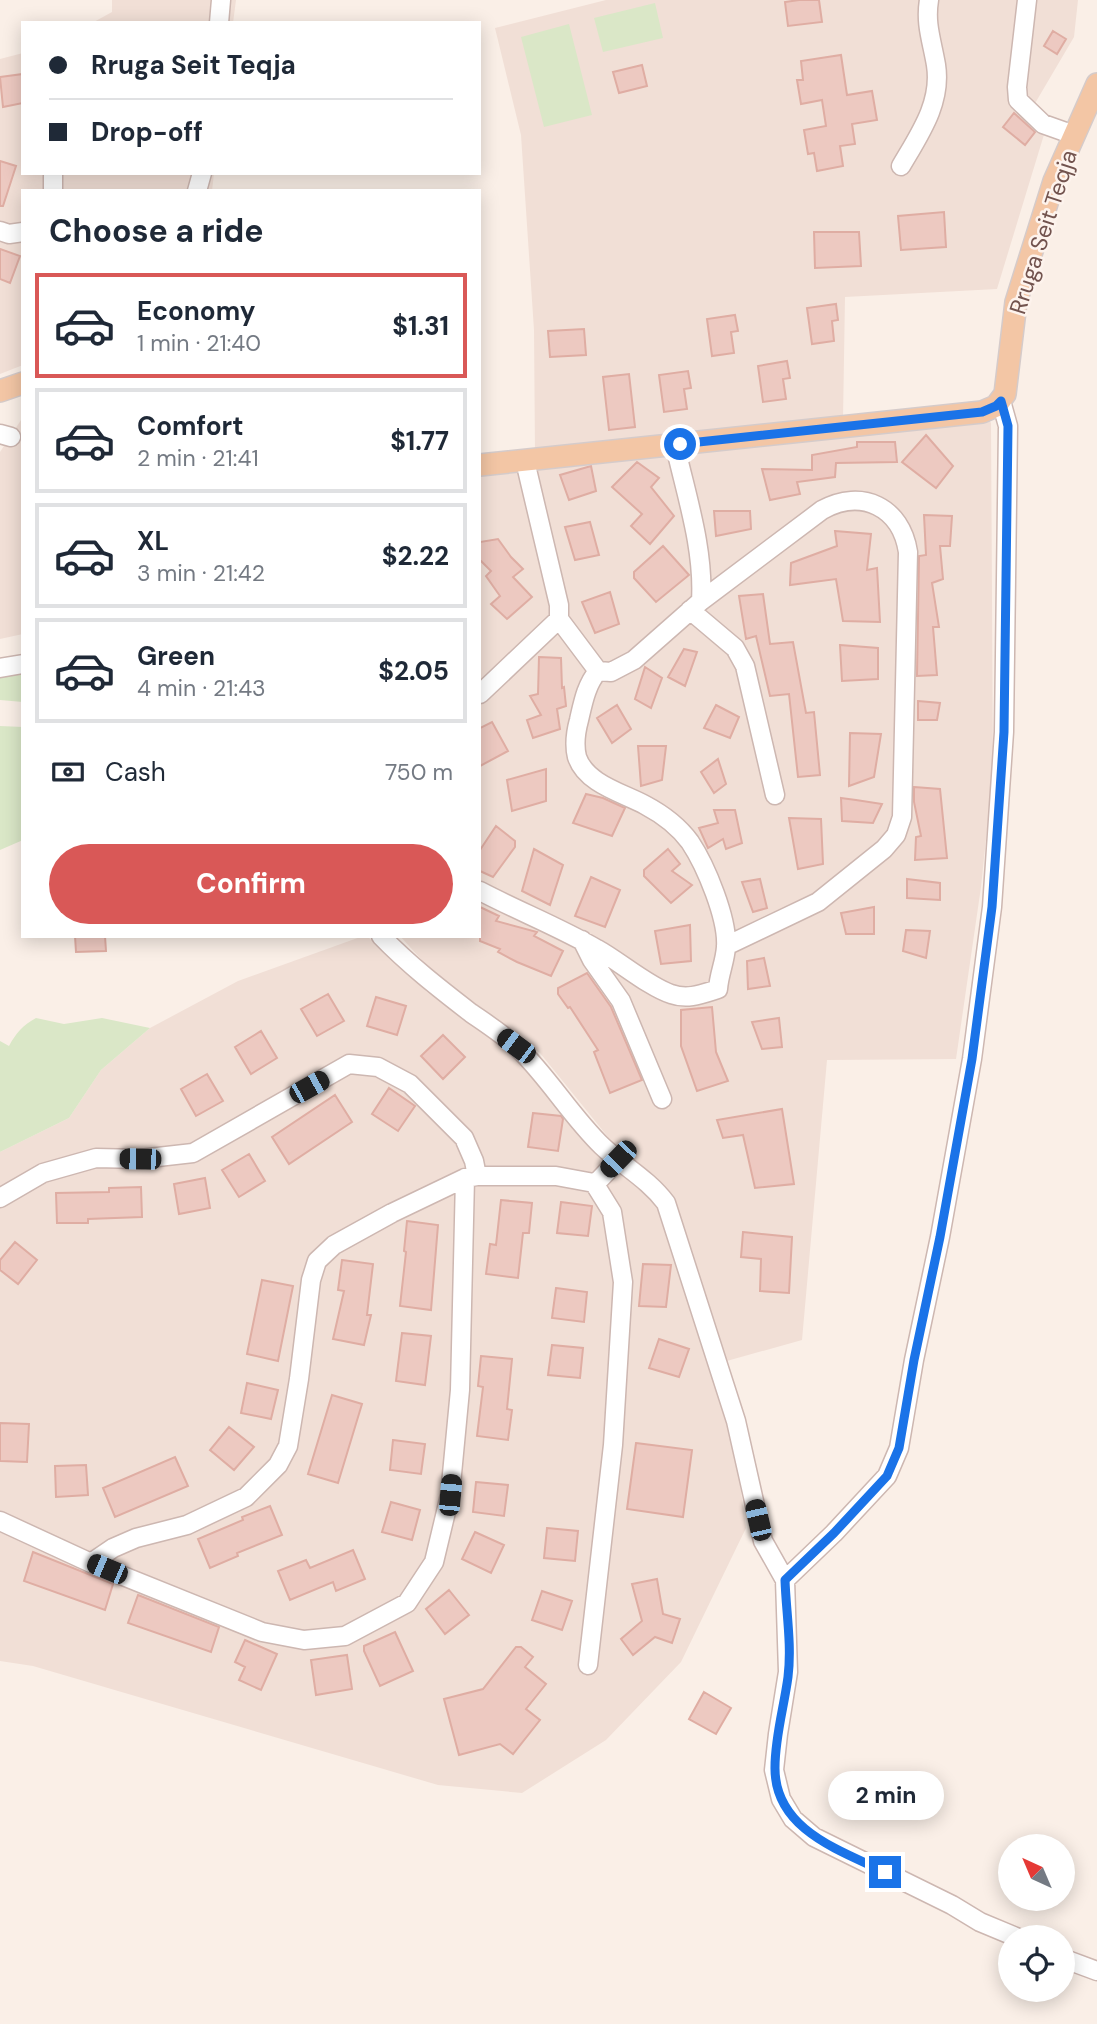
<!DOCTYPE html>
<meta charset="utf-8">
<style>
:root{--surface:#fff;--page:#f6f6f7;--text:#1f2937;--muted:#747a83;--line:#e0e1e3;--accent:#d95857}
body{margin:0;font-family:"DM Sans",sans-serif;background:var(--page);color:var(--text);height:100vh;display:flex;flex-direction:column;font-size:26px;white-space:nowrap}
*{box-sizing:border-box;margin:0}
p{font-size:23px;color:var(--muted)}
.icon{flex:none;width:38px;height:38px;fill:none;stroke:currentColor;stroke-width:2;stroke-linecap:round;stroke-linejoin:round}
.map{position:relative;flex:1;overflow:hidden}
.side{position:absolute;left:21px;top:189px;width:460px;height:749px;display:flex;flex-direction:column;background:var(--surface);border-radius:0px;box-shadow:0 4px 18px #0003}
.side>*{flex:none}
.top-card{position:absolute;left:21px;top:21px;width:460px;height:154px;border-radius:0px;box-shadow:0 4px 18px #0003;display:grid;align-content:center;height:154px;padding:0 28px;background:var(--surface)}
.needle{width:46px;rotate:316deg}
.controls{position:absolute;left:998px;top:1834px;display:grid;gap:14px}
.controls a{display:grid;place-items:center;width:77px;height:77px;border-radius:50%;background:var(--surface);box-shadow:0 4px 18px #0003;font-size:35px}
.end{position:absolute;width:32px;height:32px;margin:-16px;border:9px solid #1a73e8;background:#fff;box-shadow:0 0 0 4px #fff}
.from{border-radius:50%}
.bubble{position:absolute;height:49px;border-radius:24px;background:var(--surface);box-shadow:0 4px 18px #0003;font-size:23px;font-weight:700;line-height:49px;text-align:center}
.car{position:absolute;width:21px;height:42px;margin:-21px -10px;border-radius:9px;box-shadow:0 0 5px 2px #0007;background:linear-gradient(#222 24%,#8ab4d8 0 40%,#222 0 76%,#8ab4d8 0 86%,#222 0)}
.top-card b{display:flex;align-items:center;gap:24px;height:66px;font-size:26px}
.top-card b+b{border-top:2px solid var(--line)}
.top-card i{width:18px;height:18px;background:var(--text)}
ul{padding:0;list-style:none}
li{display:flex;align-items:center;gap:21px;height:105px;margin:0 14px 10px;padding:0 14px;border:4px solid var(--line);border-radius:0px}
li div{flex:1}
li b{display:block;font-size:26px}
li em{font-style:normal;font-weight:700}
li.active{border-color:var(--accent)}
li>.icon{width:63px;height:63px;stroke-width:1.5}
h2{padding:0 28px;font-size:32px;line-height:84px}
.pay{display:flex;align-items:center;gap:18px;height:77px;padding:0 28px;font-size:26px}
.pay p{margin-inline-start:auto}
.action{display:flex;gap:14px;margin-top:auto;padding:14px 28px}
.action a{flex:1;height:80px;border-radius:42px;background:var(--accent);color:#fff;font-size:28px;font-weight:700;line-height:80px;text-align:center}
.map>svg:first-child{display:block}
</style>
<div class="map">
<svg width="1097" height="2024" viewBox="0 0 1097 2024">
<rect width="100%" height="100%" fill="#faefe7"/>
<!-- residential -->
<path fill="#f1dfd6" d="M112,0H236L233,23H92L112,12Z
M606,0H1078L1074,37L1034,105L1046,128L997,289L845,297L843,419L535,453L534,330L521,135L495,28Z
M23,53V173H214L212,191H23V365L0,374V59Z
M986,415L991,423L993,771L981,887L956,1059L827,1060L802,1340L709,1366L734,1438L746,1528L681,1662L606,1740L522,1793L438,1785L33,1666L0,1661V1152L69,1118L101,1070L150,1028L238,981L363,936H367L427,992L513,1052L588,1142L608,1137L540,1053L428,967L400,936H480V470L527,471L757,445Z
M23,417V634L0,639V452Z"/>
<!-- green -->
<path fill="#dae7c7" d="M655,3L663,38L603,52L594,18Z
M569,24L592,115L544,127L521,37Z
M23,672V702L0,700V674Z
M0,726L23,727V840L0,850Z
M36,1018L64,1024L102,1018L150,1028L101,1070L69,1118L0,1152V1041L9,1046C16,1033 23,1025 36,1018Z"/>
<!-- building -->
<path fill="#edc9c1" stroke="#dfada3" stroke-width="2" d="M799,0H819L822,22L788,26L785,2Z
M1053,31L1066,39L1057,54L1044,46Z
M841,55L847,95L872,91L877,120L852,124L855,144L840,146L843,166L817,171L814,153L808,154L804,130L826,126L822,100L801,104L797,80H803L801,61Z
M642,65L647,86L619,93L613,72Z
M23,74V103L3,107L0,77Z
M1014,113L1035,132L1025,145L1003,127Z
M0,161L16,166L3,206H0Z
M944,212L946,247L901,250L898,216Z
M814,232H859L861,266L815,268Z
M0,249L20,256L10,283L0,279Z
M836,304L838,320L832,321L834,341L812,344L807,308Z
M735,315L738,331L731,332L734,353L712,356L707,319Z
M584,329L586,355L550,357L548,331Z
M787,361L790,378L783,379L786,399L763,402L758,366Z
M688,371L691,388L684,389L687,409L664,412L659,375Z
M629,374L635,427L609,430L603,377Z
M926,435L953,466L936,488L902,462Z
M857,442H895L897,462L836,463L835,477L797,482L800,494L770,500L762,469L812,470V455L857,447Z
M637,462L659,478L651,487L674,516L650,544L631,526L642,514L612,487Z
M591,466L596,491L569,500L560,475Z
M714,511H750L751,529L716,536Z
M924,515L952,516L950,546H940L943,579L932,583L939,627H933L937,675L917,676L919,559V556L926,555Z
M590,522L599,555L575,560L565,527Z
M835,531L871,534L867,570L877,568L880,622L843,621L836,579L790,585L791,563L837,546Z
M498,539L511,557L523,569L513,577L532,597L507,619L491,604L500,596L486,576L491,571L480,560V542Z
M663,546L689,575L656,602L634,578V572Z
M610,592L619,624L595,633L582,602Z
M763,594L770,644L793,642L806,713L814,712L820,775L798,777L789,694L770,696L756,636L746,639L739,596Z
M840,645L878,648V679L842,681Z
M684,649L697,652L685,686L668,677Z
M539,657L561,658L562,688L564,687L566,706L557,709L560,729L533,738L527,720L541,715L530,696L538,694Z
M645,667L662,678L651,708L635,699Z
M918,701L940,703L937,720H918Z
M617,705L631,729L612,743L597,718Z
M716,705L739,717L730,738L704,728Z
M492,722L508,751L480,766V728Z
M850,733L881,734L874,777L849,786Z
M638,746H666L662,780L641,786Z
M718,759L726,784L714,793L701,772Z
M546,769V801L512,811L507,780Z
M914,787L940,789L947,858L915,860L916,837L921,836L914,802Z
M586,794L603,798L625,808L612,836L573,823Z
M841,798L856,800L882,804L873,823L842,821Z
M714,810H735L742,843L726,849L723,839L708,848L699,828L718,823Z
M789,818L821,819L823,864L798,869Z
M496,826L515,841V847L493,877L480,871V850Z
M534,849L563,865L550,905L522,891Z
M668,849L680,864L672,871L692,885L671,903L644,876V870Z
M591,877L620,890L605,927L575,916Z
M760,879L767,908L753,912L742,882Z
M907,879L940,883V900L907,898Z
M480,907L499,916L496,921L537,932L534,936L563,951L551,976L517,962L498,952L500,949L480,941Z
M874,907V934H846L841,913Z
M690,925L691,961L661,964L655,931Z
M906,930L930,931L926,958L903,951Z
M75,936H105L106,951L76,952Z
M764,958L770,986L748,989L747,961Z
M587,973L611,1007L642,1080L610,1093L594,1052L598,1050L570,1007L568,1008L558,994V988Z
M328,994L344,1021L317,1036L301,1009Z
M376,997L406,1006L397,1035L367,1026Z
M712,1007L716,1052L728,1081L697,1091L681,1046V1010Z
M779,1018L782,1047L762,1049L752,1022Z
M261,1031L277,1058L251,1074L235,1047Z
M443,1035L465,1057L443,1079L421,1056Z
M207,1074L223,1101L196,1116L181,1089Z
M389,1088L415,1106L398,1131L372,1114Z
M335,1095L352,1122L289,1164L272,1137Z
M782,1109L794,1184L755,1188L743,1135L723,1138L717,1120Z
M533,1113L561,1116L563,1119L558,1151L528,1147Z
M249,1154L265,1181L239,1197L222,1170Z
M205,1178L210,1208L179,1214L174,1184Z
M141,1187L142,1217L88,1219V1223H57L56,1193L109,1192V1188Z
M501,1200L532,1203L529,1233H523L518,1278L486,1274L490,1244L496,1245Z
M561,1202L592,1206L588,1236L557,1233Z
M407,1221L438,1225L431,1310L400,1306L406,1252L404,1251Z
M743,1232L792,1237L789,1293L760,1291L761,1259L741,1257Z
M15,1242L37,1260L18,1284L0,1270V1260Z
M342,1260L373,1264L367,1315H371L364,1345L333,1339L344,1291L338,1290Z
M643,1264L671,1265L666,1307L639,1306Z
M262,1280L293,1286L278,1361L247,1354Z
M556,1288L587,1292L584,1322L552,1318Z
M402,1333L431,1336L425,1385L396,1381Z
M659,1339L689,1349L679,1377L649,1368Z
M552,1345L583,1348L580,1378L548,1375Z
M481,1356L512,1359L507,1409L512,1410L508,1440L477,1436L483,1387L478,1386Z
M247,1383L278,1390L271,1419L241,1413Z
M332,1395L362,1404L338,1483L308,1474Z
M0,1423L29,1424L27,1462L0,1461Z
M229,1427L254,1447L234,1470L210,1450Z
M393,1440L425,1444L421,1474L390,1470Z
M636,1443L692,1450L683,1517L627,1509Z
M175,1457L188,1486L115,1517L103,1488Z
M86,1465L88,1495L56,1497L55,1466Z
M476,1482L508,1485L504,1516L473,1512Z
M391,1502L420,1510L412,1540L382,1532Z
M270,1506L282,1535L237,1553L238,1556L210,1568L198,1539L243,1520L242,1517Z
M547,1528L578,1531L575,1561L544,1558Z
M475,1532L504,1545L491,1573L462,1559Z
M353,1550L365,1579L336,1591L333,1582L290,1600L278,1571L306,1560L310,1568Z
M33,1552L113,1584L105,1610L24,1581Z
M657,1579L663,1614L680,1619L672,1643L655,1637L633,1655L621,1639L642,1621L632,1584Z
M449,1590L469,1615L445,1634L426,1609Z
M542,1591L572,1601L562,1630L532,1620Z
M138,1595L219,1627L211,1652L128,1623Z
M395,1632L413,1671L380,1686L364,1651V1646Z
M245,1640L277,1654L261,1690L239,1680L245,1667L235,1662Z
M516,1647H521L533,1657L525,1667L546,1684L526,1709L540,1720L513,1754L500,1744L459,1755L444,1699L483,1689Z
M347,1655L352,1689L316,1695L311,1660Z
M704,1692L731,1708L716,1734L689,1719Z"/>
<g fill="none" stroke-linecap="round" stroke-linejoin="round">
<defs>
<path id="minor" d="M1027,0L1017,87L1018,100L1043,124L1074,135
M219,23L221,0
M901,166C919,135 942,103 936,65C932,41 925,24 929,0
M53,173V191
M197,191L202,173
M0,231L9,234L23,232
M0,434L11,437
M701,601L822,510C862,488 901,507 908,552L902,817L896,835L884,849L818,902L726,946
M690,610L735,648L745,666L775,795
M0,668L23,664
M598,671L611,672L634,660L701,601C704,553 689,504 678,458
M480,694L559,619V605L525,461
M480,891C518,911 559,927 597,949C619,961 649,987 671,994C688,1000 702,994 718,989C719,974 725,962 726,947C728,919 706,866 690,842C679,827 662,814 645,805C623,793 586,784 577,757C574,745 576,731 579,720C583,703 586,685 598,671L559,619
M381,936C409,965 440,989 471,1013C487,1024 504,1035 518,1048C549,1078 571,1116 602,1146C623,1166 648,1179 666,1203L736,1421L763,1541L785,1580L788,1672L778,1734L774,1770L781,1799L793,1819L814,1837L952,1905L980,1922L1016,1937
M582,940L592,960L621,1001L662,1099
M465,1178L460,1390L450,1495L434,1562L407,1603L345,1636L304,1640L262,1632L91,1563L113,1548L136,1538L187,1525L246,1497L278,1465L288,1446L299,1379L311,1280L317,1261L334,1245L392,1213L465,1178L477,1176H556L594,1183L599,1180L619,1159
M0,1198L43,1173L96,1158L140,1159L193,1153L349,1064L378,1067L410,1084L464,1138L474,1161L477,1176
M0,1521L91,1563
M785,1580L834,1533L887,1476L899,1448L914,1360L940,1237L972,1059L992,907L1004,732L1008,426L1001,401
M588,1665L613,1445L623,1282L612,1212L594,1183
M1062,1958L1097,1971"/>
<path id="major" d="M0,391L23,383
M480,465L982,412L996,406L1005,394L1016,302L1054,181L1097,84"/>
</defs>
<!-- minor casing -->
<use href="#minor" stroke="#cdb7b1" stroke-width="21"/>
<!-- major casing -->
<use href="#major" stroke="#d5cbca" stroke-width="24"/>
<!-- minor -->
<use href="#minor" stroke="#fff" stroke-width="18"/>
<!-- major -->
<use href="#major" stroke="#f3c6a5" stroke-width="21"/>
</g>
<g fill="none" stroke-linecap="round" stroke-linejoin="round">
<!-- route -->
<path stroke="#1a73e8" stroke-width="9" d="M680,444L982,412L996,406L1001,401L1008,426L1004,732L992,907L972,1059L940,1237L914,1360L899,1448L887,1476L834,1533L785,1580C786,1611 792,1645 788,1677C784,1707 775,1737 775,1767C774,1829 839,1850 885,1872"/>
</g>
<g text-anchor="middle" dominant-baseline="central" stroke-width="5" stroke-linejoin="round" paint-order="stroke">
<!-- street labels -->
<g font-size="23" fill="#72534e" stroke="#fdf3ed">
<text transform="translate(1043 232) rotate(-72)">Rruga Seit Teqja</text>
</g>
</g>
</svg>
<div class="controls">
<a><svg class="needle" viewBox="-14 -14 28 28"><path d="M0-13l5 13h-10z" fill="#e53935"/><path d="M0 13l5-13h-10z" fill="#747a83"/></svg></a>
<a><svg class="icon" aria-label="locate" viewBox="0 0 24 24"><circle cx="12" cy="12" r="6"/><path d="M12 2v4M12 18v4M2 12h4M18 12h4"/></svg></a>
</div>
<i class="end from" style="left:680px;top:444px"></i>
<i class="end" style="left:885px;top:1872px"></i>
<div class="bubble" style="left:828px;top:1771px;width:116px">2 min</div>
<i class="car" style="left:516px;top:1046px;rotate:307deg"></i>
<i class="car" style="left:309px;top:1087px;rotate:61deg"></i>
<i class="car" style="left:140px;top:1159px;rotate:271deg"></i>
<i class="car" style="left:618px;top:1159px;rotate:224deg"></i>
<i class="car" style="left:450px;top:1495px;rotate:5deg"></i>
<i class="car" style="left:758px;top:1520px;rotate:347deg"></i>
<i class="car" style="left:107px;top:1569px;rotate:293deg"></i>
<div class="top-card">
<b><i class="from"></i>Rruga Seit Teqja</b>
<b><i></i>Drop-off</b>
</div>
<section class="side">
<h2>Choose a ride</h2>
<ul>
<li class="active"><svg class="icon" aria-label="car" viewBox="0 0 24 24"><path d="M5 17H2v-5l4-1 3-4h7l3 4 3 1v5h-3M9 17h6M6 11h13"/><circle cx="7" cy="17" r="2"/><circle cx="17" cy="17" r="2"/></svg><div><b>Economy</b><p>1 min · 21:40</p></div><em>$1.31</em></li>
<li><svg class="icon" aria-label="car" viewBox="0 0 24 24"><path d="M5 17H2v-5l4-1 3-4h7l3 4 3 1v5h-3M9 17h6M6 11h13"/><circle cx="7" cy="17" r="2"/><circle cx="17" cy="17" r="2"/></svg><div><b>Comfort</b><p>2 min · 21:41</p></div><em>$1.77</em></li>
<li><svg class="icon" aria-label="car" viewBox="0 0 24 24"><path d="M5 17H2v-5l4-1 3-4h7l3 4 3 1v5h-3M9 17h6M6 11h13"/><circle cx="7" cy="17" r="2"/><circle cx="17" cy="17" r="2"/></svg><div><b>XL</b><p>3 min · 21:42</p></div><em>$2.22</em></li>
<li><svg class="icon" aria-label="car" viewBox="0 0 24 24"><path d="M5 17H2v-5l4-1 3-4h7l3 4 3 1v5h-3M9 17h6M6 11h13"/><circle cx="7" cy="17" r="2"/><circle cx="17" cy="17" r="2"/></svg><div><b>Green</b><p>4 min · 21:43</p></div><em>$2.05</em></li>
</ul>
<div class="pay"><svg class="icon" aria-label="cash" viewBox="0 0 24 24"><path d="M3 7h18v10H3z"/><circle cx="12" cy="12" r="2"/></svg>Cash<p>750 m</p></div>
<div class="action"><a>Confirm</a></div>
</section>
</div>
